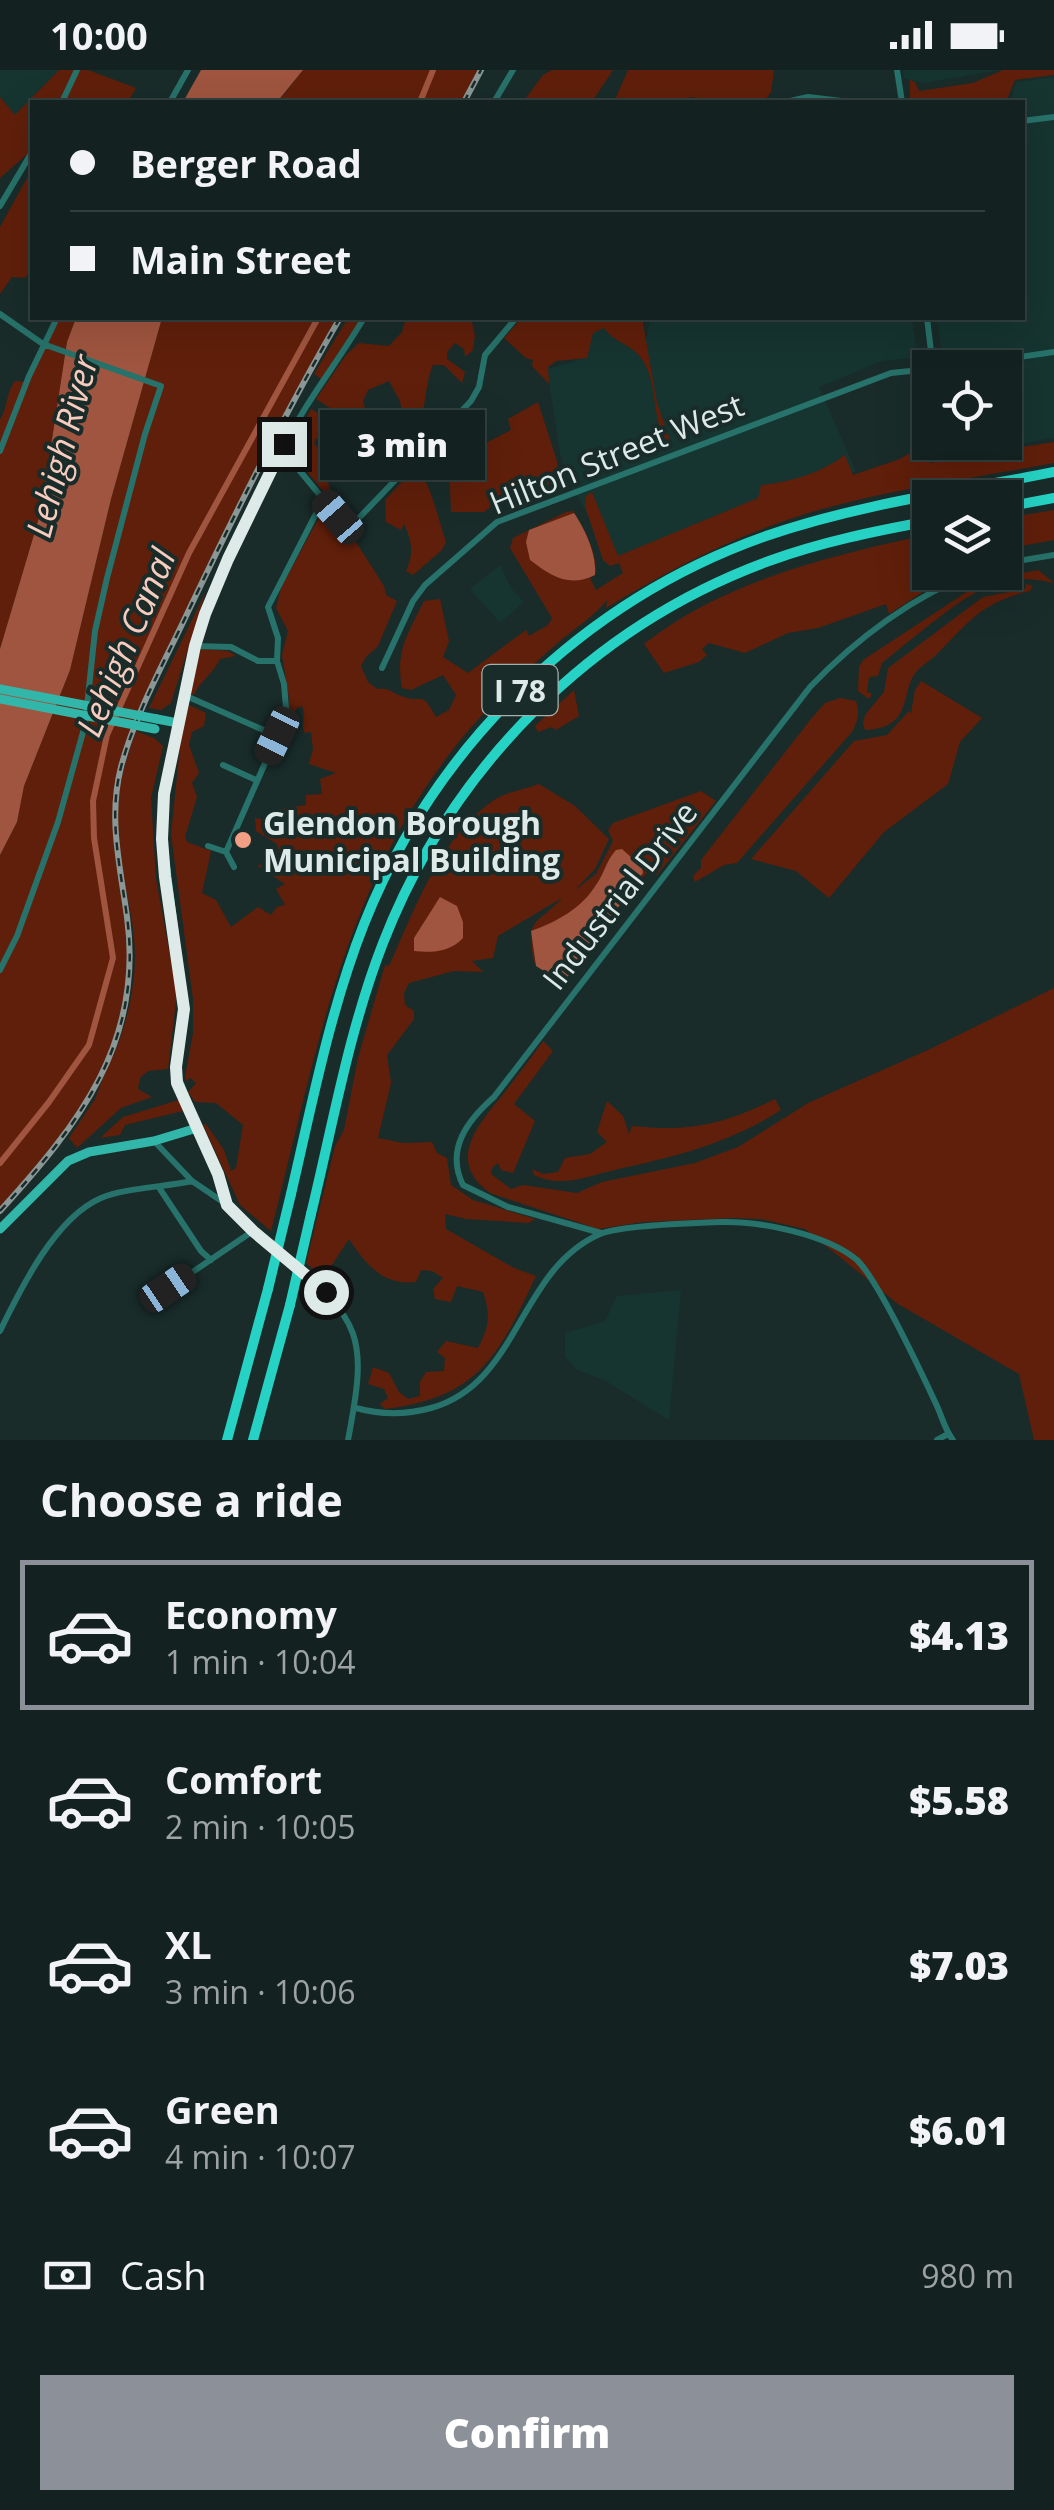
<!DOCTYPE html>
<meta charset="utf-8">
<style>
:root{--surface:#132120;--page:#1c2929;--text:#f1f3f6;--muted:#9da3a5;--line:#323e3e;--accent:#8c9099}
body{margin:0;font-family:"Open Sans",sans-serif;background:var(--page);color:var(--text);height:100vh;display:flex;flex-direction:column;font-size:38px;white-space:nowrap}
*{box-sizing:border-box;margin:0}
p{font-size:32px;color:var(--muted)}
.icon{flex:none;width:55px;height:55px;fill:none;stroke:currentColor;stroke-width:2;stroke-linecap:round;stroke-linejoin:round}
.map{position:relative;height:1370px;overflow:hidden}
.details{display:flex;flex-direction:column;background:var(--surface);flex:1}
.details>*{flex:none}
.top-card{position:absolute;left:30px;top:30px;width:995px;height:220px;border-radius:0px;box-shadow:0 10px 40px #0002,0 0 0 2px var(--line);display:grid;align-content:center;height:220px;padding:0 40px;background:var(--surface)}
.fabs{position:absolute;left:912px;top:280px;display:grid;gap:20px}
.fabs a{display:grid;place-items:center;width:110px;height:110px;border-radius:0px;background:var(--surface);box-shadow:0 10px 40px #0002,0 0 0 2px var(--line);font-size:50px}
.end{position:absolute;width:45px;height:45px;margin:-22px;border:12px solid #deeae8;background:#111;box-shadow:0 0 0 5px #111}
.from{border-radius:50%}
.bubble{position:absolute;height:70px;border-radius:0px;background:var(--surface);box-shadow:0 10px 40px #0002,0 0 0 2px var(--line);font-size:32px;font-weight:800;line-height:70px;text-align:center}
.car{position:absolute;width:30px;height:60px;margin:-30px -15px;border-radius:12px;box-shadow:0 0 8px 2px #0007;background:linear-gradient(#222 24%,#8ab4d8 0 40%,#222 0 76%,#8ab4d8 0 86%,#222 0)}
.top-card b{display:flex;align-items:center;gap:35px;height:95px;font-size:38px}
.top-card b+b{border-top:2px solid var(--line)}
.top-card i{width:25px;height:25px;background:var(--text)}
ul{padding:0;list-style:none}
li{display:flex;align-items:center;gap:30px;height:150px;margin:0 20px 15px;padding:0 20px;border:5px solid transparent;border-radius:0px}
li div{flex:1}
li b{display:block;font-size:38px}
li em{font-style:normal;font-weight:800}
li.current{border-color:var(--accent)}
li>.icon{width:90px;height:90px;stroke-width:1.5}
h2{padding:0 40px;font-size:45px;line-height:120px}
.pay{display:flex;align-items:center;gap:25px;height:110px;padding:0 40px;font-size:38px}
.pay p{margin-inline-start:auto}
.button{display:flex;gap:20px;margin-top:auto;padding:20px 40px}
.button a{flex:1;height:115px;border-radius:0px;background:var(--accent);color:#fff;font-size:40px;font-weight:800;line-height:115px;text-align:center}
.status{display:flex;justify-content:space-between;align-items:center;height:70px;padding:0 50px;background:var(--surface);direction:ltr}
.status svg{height:28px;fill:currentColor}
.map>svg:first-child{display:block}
</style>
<div class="status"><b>10:00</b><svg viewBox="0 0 49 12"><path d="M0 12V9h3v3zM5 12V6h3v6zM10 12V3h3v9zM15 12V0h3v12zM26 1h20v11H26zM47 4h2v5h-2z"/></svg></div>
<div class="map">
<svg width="1054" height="1370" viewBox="0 0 1054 1370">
<rect width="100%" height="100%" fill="#192c2a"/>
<!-- built -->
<path fill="#163430" d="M0,0H59L14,46L0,27Z
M903,0H1000L922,13L904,8Z
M1054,7V368L971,382V373L1005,372V298L944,297L937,248H1022V32H1010L1016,12Z
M651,248H912L917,285L911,288L882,291L819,317L856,401L716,448L624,491L613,486L569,413L560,383L547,299L586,288L592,261L605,255L645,273Z
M500,495L511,518L524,532L500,553L470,519Z
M681,1220L669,1350L604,1310L577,1300L565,1286V1263L605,1251L617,1226Z"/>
<!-- green -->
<path fill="#601f0a" d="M59,0H88L136,18L128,32H32V80L0,108V27L15,45Z
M303,0H481L464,32H278Z
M552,0H613L592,32H523L543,5Z
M628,0H774L771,22L764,32H687L694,27L655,32H614Z
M1003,0H1054V5L1015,10L1006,32H910V10L915,12L919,21L973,13Z
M32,99V198L25,208L12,207L0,224V157Z
M57,248H76L67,272L41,442L0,579V350C8,336 6,323 15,311L25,312Z
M162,248H340L240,433L154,613L122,693L113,747L129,868L130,906L121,961L112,989C128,952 138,908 134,868C131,834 120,801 117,768C113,732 124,695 136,661L154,668L163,676L151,728L156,809L177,923L168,999L148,1001L140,1008L138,1019L152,1027L121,1038L77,1078L69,1068L95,1029L109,992L77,1048L0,1141V785L17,752L24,716L70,600L111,429Z
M348,248H361L321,309L314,304Z
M406,248H471L475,266L473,280L465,287L464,279L455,273L447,282V289L465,302L462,313L444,295H433C425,313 426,342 418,353L403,347L400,331L389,311L368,320L363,331L367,346L358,356L316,329L346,285L359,273L389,276L402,262Z
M522,248H642L657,333L670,370L668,373C650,349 659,312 641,288C631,274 613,272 604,258L593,263L587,288L556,291L548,297L549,314L532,296L533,290L526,288L504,268Z
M538,332L557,391C562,426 518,422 497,432C495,432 486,441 484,442H451L449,396L455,389L511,360L508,349Z
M311,339L371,375L377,382L372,391C350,393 335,377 316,368L314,374L327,386L322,394C329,406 327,418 335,430L331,431L301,394L293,375Z
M1054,372V393C969,409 881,420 799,446C730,468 668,501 606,538L607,530C594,546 577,557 561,570C530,597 501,623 474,654C345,801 318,978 271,1161L240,1135L203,1055L206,1054L224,1080L231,1101L236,1098L243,1055L216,1033L195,1032L188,1022L196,1013L191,1008L186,1011L185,1007L193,963V929L171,764L181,667L189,635L206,643L204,656L192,662L189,675L199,703L192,713L197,727L185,767L187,772L211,781L202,823L216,830L231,857L258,837L271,845L277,837L285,835L276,819L285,814L257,795L268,794L274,781H279L277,774L256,761L255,748L276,752L284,738L306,735V725L322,724L320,709L336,703L309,694L313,679L311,662L305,663C300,655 306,646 302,636L297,638L289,652L287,649L289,628L282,585L288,561L276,538L281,518L324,438L345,455L384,516L386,525L397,531L378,576L366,587L361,596L368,612L377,619C390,618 390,622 401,626C424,635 420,618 436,647L449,640L456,625L443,605L411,620L402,618C395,581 408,564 424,531L440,529L449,571L443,587L468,603L526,560L529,566L548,555L552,548L510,478L513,468L566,442L573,441C584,458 599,485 595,505L590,508L596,520L623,503L619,493L610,496L603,490L585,436L586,426L592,422L618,486L758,428L761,415C791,412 821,403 845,385L853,405L900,389L915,380L916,387L932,393L964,381L967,373H977L983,377V383Z
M417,396C432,418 437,445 446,472L442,480L413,505L406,501C414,485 412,470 404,454L401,460L386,452L385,430Z
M1054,440V470L1005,479V448Z
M930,464V502L952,503L889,544L886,534L818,558L788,563L745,583L709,573L702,579L707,585L699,592L664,603L644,574C726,510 830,486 930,464Z
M1038,500L1054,513C1035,509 1018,507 999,512C964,522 912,570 882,593L878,606L869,607L867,622L872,624L869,629L858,621L859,597L863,590L985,510Z
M1026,514L1033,516L1030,521C980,533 970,551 935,586C930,591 922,595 917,601C899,621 915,658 865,660L863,654L865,645L884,622L888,598L983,527L1025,519Z
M206,521L171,633L161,640L149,638Z
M201,579L228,581L236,586L220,589C213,604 200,611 194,625L189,622Z
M921,611L982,648L960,672L948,714L884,762L829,828L796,801L751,789L854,671L887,665L909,641L911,643L915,620Z
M574,620L579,646L556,660L552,657L538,662L535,656Z
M840,628L856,631C860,643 858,651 852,662L737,793L724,795L695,812L693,806L701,798V790L811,649L825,633Z
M539,714L575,736L609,769L595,799L574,821L596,804L613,771L608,760L613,753L701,721L716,731L657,805L650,799L610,847L566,909H559L534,892C526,844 536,857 562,828L498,866L493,888L472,891L483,902L454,901L409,913L404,923L405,935L414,941V949L387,985L391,1013L378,1068L403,1073L432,1072L437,1083L447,1088L451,1115L473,1130L535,1149L529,1153L466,1149L445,1144L446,1159L514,1198L536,1206C499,1285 479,1328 385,1339L380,1334L388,1328L384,1319L368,1314L373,1297L389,1303L399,1322L408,1329L420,1326V1312L426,1302L444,1301L445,1288L437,1282L446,1271L478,1278C489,1257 491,1245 483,1222L457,1216L451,1232L435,1229L433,1219L443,1208L432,1201L421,1200L416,1212C382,1216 366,1194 349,1169L326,1204H319L306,1193L335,1076L344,1060L358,988L385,895L389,896C415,838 441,766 494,730C507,722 525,719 539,714Z
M1054,918V1370H1034L1019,1304L898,1234L805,1159L761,1149L733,1148L643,1152L598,1159L490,1123C444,1090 480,1053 505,1022C518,1005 531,988 543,971L553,981L514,1034L535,1051L513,1103L501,1100L498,1093L492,1098L491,1104L511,1119L523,1115L577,1123L602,1112L695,1093L738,1077L808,1033L930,979Z
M775,1029L781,1040C730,1073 677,1086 619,1099C591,1105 562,1119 534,1105L532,1099L543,1104L558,1102L565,1088L590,1084L607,1072L597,1062L607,1031L623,1046L629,1064L632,1056C690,1062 722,1055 775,1029Z
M179,1030L183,1041L125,1055L120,1065L100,1068L123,1047Z"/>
<!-- water -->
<path fill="#9f553f" d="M201,0H303L277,32H183Z
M76,248H162L111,429L70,600L24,716L17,752L0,785V579L41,441L67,272Z
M574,443C585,459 597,485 595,505C569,518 551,506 530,490L526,472L529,460Z
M622,779L642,797L643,803L567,908H555L536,896L531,861C556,852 581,839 596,815C604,804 606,791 616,780Z
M440,827L457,836L463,852V868C450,882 432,883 414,881V868Z"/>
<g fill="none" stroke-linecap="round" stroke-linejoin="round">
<!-- canal -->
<path stroke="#9f553f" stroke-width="6" d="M420,32L433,0
M0,1093L49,1032L89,975L113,888L94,768L93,731L107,665L189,483L318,248"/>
<!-- minor -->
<path stroke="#27726a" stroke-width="6" d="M897,0L902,32
M62,32L77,0
M170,32L188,0
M494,32L513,0
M786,32L808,27L850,32
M1022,51L1054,47
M0,136L32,82
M0,244L43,274L161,316L145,364L107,508L95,561L85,655L58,752L17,866L0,900
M927,248L933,298
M942,298L1054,282
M284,375L295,395L338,447L348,451L358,449L471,331L479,317L485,285L516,248
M0,381L29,306L57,248
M1005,493L1054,485
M195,576L231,577L258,591H277
M382,598L413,531L425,515L497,452L891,303L930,299
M184,625L277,666
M178,653C199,539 245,435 306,337C325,307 346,278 364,248
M223,695L256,710
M208,776L226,782L234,797
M226,782L277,666L286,638L284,614L277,591L278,568L268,537L323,430
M197,1058C204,1075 212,1091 219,1108C222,1117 224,1129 229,1137C242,1156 263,1170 281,1184C363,1251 368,1266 348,1370
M154,1071L192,1111L226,1134
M160,1119L201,1181L211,1190
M601,1163L508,1137L463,1115C445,1079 468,1050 494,1027L810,617C856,569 914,525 977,502
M169,1218L253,1161
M0,1261C21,1218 55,1148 101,1128C124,1118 165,1117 192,1111
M356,1338C381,1345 406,1345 431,1338C520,1313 518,1200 600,1164C621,1155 694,1153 720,1152C760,1151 826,1164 857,1190C879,1211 922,1304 937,1336C942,1347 945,1360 953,1370
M937,1370L948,1364"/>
<!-- major -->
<path stroke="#33b6aa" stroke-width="9" d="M0,1159L68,1091L89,1082L154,1071L197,1058L176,1005L184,939L162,769L164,724L178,653L157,649"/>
<!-- highway -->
<path stroke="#26d2c3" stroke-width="10" d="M1005,437L1054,428
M291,1124C312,1034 330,940 364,854C435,675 584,530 766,466C859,434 958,421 1054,402
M311,1144C333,1054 349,960 383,873C451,698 591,556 769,491C821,472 875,461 930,451
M227,1370L268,1219
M253,1370L290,1235"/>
<defs>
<path id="rail" d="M464,32L481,0
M0,1141C79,1054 144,972 127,847C120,795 108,748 121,697C135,644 164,593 187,544C235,443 284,344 340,248"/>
</defs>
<!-- rail casing -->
<use href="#rail" stroke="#899896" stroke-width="6"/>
<!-- rail -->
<use href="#rail" stroke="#192c2a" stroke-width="2.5" stroke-dasharray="8" stroke-linecap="butt"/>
<!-- major-bridge -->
<path stroke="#33b6aa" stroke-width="9" d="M0,619L157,649
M0,629L155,659"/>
<!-- highway-bridge -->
<path stroke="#26d2c3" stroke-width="10" d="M268,1219L291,1124
M290,1235L311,1144"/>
</g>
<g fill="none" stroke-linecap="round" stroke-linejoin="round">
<!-- route -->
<path stroke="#deeae8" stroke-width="12" d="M284,374L228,489L205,544L195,576L164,724L162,769L165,807L184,939L176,997L177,1013L218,1104L227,1135L253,1161L326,1222"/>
</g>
<!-- markers -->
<circle fill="#f39f85" stroke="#192c2a" stroke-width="4" cx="243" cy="770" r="10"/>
<g text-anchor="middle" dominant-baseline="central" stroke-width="8" stroke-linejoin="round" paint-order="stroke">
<!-- shield labels -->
<rect fill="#192c2a" stroke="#a3b1af" stroke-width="2.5" x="482.5" y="595" width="75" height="50" rx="8"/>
<g font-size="30" font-weight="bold" fill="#deeae8">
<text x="520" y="620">I 78</text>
</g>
<!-- street labels -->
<g font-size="32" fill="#deeae8" stroke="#192c2a">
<text transform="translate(616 383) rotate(-22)">Hilton Street West</text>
<text transform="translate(619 825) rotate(-52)">Industrial Drive</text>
</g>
<!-- poi labels -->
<g font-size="32" font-weight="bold" fill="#deeae8" stroke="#192c2a" text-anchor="start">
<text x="263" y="752">Glendon Borough<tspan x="263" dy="37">Municipal Building</tspan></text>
</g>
<!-- water labels -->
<g font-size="35" font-style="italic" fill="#f7cbbe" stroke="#192c2a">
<text transform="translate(61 376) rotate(-75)">Lehigh River</text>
<text transform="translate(125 572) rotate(-67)">Lehigh Canal</text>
</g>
</g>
</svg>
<div class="fabs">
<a><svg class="icon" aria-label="locate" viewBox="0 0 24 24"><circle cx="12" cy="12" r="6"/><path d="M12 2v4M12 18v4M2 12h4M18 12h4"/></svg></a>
<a><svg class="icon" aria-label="layers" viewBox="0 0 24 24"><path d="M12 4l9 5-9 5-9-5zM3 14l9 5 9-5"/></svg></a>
</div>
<i class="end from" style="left:326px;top:1222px"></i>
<i class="end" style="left:284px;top:374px"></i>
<div class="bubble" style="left:320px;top:340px;width:165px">3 min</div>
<i class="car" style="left:338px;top:447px;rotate:319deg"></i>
<i class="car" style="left:277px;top:666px;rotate:206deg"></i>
<i class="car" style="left:168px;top:1218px;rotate:56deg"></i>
<div class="top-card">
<b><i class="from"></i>Berger Road</b>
<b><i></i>Main Street</b>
</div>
</div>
<section class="details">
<h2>Choose a ride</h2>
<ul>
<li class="current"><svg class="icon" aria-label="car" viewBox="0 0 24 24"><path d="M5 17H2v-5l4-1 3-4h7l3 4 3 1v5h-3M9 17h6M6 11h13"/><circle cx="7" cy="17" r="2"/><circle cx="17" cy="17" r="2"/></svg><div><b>Economy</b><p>1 min · 10:04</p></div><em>$4.13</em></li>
<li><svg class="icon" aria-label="car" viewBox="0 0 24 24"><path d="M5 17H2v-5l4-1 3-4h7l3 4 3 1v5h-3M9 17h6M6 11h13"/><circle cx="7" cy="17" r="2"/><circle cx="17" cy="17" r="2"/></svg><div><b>Comfort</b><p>2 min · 10:05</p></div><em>$5.58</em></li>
<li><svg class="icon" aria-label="car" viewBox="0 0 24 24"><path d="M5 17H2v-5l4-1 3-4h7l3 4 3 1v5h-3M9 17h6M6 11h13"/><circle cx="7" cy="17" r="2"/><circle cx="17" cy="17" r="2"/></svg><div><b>XL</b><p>3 min · 10:06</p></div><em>$7.03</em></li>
<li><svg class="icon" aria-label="car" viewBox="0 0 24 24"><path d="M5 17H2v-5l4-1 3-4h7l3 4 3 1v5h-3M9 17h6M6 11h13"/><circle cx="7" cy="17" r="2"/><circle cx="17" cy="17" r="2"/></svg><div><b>Green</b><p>4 min · 10:07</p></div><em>$6.01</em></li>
</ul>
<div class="pay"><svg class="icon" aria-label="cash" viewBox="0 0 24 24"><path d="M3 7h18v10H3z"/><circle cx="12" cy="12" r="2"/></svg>Cash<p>980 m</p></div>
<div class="button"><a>Confirm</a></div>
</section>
